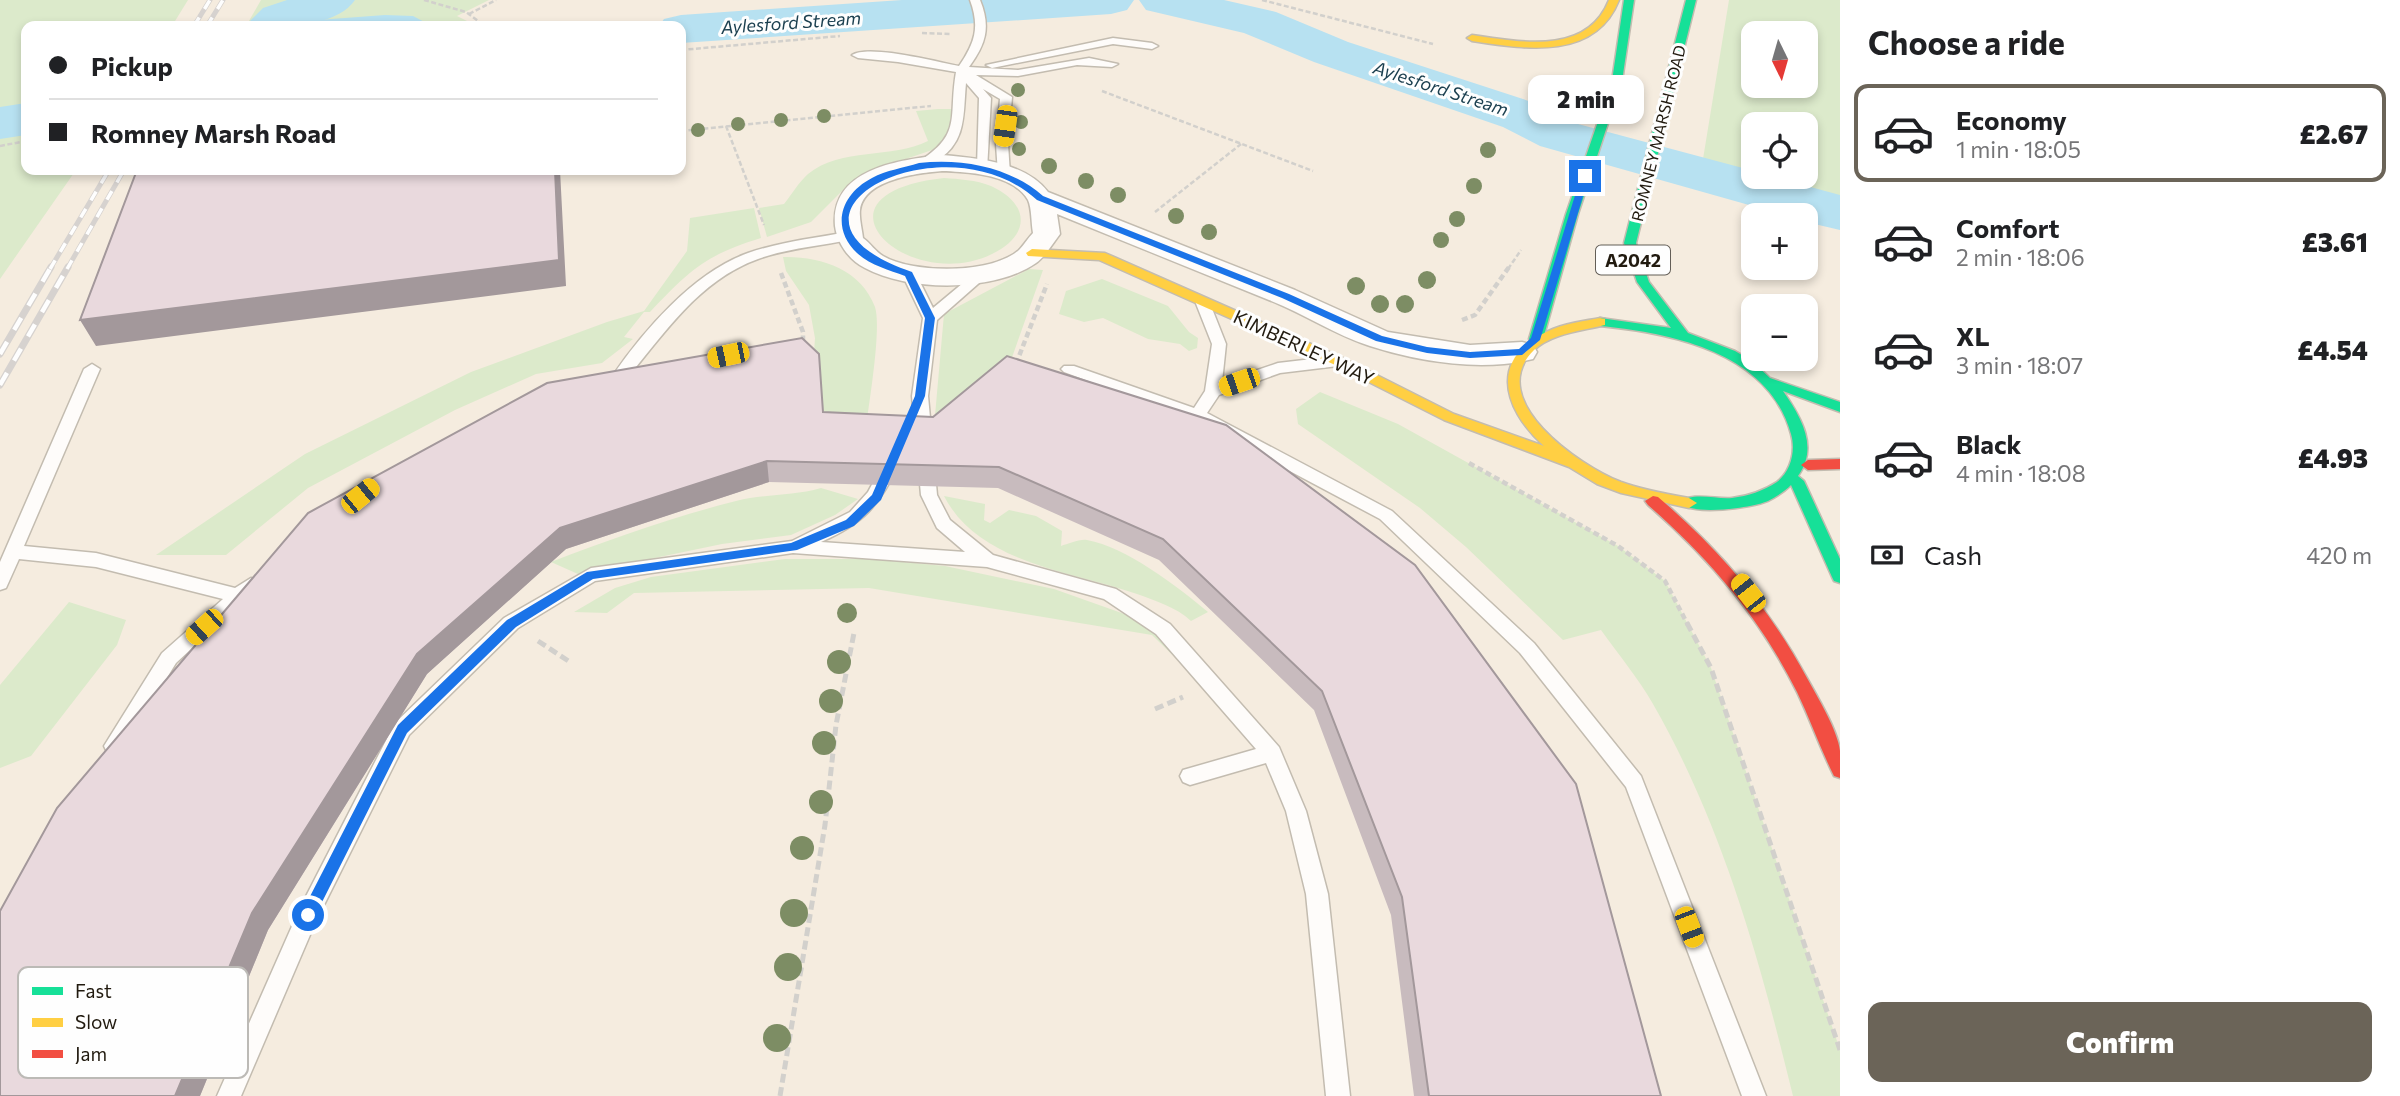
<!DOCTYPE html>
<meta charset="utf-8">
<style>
:root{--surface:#fff;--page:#f6f6f6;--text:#202124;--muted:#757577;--line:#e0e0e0;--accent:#6b6458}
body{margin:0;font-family:Commissioner,sans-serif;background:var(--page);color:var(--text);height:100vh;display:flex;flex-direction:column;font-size:26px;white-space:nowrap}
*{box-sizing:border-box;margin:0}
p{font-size:23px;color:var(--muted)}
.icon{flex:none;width:38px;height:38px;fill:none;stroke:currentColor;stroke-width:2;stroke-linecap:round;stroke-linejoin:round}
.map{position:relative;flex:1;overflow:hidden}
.sheet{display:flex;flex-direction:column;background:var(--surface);width:560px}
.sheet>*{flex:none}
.banner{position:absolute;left:21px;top:21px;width:665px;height:154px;border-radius:14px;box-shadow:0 4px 10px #0003;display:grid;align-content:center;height:154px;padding:0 28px;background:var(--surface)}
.needle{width:46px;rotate:175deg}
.fabs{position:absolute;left:1741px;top:21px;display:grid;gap:14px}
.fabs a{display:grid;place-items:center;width:77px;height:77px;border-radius:14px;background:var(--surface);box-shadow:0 4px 10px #0003;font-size:35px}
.end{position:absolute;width:32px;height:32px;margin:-16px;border:9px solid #1a73e8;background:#fff;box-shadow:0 0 0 4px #fff}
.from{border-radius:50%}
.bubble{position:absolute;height:49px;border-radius:14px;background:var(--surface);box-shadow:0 4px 10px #0003;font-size:23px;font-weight:800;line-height:49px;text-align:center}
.car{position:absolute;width:21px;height:42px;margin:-21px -10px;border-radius:9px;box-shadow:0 0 5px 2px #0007;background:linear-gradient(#f5c518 24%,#345 0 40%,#f5c518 0 76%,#345 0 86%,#f5c518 0)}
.banner b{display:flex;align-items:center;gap:24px;height:66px;font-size:26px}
.banner b+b{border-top:2px solid var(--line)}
.banner i{width:18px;height:18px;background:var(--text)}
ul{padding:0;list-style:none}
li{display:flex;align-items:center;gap:21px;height:98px;margin:0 14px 10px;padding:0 14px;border:4px solid transparent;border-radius:14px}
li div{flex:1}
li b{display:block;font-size:26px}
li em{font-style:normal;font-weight:800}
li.active{border-color:var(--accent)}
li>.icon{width:63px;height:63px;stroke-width:1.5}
h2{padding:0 28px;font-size:32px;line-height:84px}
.pay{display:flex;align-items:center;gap:18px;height:77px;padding:0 28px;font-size:26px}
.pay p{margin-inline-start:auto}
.button{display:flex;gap:14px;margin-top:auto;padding:14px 28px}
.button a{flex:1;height:80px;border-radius:14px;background:var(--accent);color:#fff;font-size:28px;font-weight:800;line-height:80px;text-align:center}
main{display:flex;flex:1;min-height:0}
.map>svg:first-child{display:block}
</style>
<main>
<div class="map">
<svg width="1840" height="1096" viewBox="0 0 1840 1096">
<rect width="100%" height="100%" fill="#f5ecdf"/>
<!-- green -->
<path fill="#dceacb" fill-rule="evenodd" d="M0,0H188L172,26H26V170H76L0,279Z
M261,0H489L457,16L477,26H246Z
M1729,0H1840V202L1820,199L1755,177H1806V124H1754L1753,176L1703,159ZM1754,33H1806V86H1754Z
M938,109H952L948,136L935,149L865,173L848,185L811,222L767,237L759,208L784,204C792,194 799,182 808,174C841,147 892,159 928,141L916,111Z
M944,178C959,179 976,180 991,186C1030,204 1031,235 992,254C908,295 799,194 944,178Z
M754,208L761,238C705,255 689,271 650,312H644L624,337L633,339L602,363L536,374L455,410L308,488L226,555H156L305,454L471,372L607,322L644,311L687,251L690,218Z
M783,257C820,256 861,269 875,307C882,329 868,408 865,435L825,433L813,368L815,338L809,305L786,271Z
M1029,269L1043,270L1005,377L933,438L944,314Z
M1102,279L1168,306L1189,332L1198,338L1197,348L1189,351L1180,344L1148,339L1103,318L1084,322L1059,314L1066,291Z
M1320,392L1398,424L1618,546L1665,581L1711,668L1840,1050V1096H1793C1760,961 1723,826 1653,704C1638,678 1618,654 1601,630L1563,640L1466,547L1420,508L1298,424L1296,409Z
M821,488L858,499L835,515L791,535L722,544L578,574L551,562C611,539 673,517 736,501C765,494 793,496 821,488Z
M944,496L985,504L984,520L990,523L1009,510L1036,516L1062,531L1061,546C1068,544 1079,539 1087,540C1126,547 1177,586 1208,612L1191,621C1176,607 1156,601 1137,594C1072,571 979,564 944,496Z
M785,559H872L945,566L1054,589L1147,622L1195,677L1152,635L869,588L634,593L607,613L574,612L615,588L651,577Z
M69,602L126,620L117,645L31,756L0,768V685Z"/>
<!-- water -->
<path fill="#b7e1f1" d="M385,15L413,16L432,26H299L318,20Z"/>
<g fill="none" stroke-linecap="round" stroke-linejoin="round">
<!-- river -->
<path fill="#b7e1f1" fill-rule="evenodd" d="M287,0H355C335,29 277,27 245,26L263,8Z
M902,0H1134L1127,10L1111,14L681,43V26H659L664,19L681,15Z
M1139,0H1224L1276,12L1348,42L1541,105L1578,124L1754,171V177H1773L1840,195V230L1806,222V215H1784L1540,146L1503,127L1314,62L1244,33L1146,10Z
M26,103V135L0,139V107Z"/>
<defs>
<path id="lane" d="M970,0H980C991,27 986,44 969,67L1018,70L1089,58L1118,64L1112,67L1077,65L1018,76L976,75L1012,97L1008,144L1010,174L1004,178L998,174L996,144L1000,99L983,89L991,98L987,170L977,167L979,98L966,83C963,114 967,141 938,160C931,165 926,169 918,168V162C963,134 948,118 956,72L898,62L858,58L852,55C869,44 937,62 959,66C975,43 980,27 970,0Z
M1113,38L1152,43L1158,46L1152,49L1113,44L992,68L986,65Z
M848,232L853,233V239C821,246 788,248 758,259C699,280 663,335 624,382L619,383L611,378C643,331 694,272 748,253C780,242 815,238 848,232Z
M909,270L916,274L933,308L975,273H985L987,276L937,320L928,396L937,495L950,520L993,555L1116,589L1170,624L1279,747L1306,811L1328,894L1350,1096H1326L1306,894L1286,811L1266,763L1190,785L1183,782L1180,776L1183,770L1256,749L1156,634L1104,599L987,567L793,553L595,581L518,628L409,735L316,921L241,1096H217L300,908L395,723L504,618L591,568L792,541L850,512L868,492L885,460L891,458L899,464C879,506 864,523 821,542L965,552L937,528L921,495L912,396L923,318L902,274Z
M1202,297L1209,301L1226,344L1222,382L1278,363L1338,356L1346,361L1338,366L1280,373L1219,395L1207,413L1392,511L1534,643L1641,776L1766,1096H1742L1626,787L1520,653L1380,519L1192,419L1064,372L1061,369L1064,366H1074L1194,408L1205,391L1212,344L1195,301Z
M92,364L100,369L24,546L96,553L235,588L251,578L257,580L260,585L176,663L121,752L114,755L107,752L104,746L162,653L223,599L96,567L19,559L6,588L0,590V562L84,369Z"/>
<path id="street" d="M942,155C977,158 1025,162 1048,192L1295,290L1388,332L1470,345L1522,342L1533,345L1537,352L1533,359C1482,372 1420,362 1370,346C1335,335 1303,313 1269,300C1198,271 1127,243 1057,214L1060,234C1053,243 1045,257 1036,263C995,292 909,292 865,268C849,260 837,243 835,226C830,169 898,160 942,155ZM942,171C968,172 1013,174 1028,200C1032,209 1031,223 1033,233C1028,238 1024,245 1019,250C992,274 914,274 883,256C876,252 870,243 863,238C862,229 859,218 860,210C864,179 919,173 942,171Z"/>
<path id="fast" d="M1624,0H1634L1622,81L1578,214L1543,339L1541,342H1531L1529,339L1566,214L1612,81Z
M1686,0H1696L1636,243L1649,282L1688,333L1735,351L1752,361L1770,378L1840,402V412L1783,391C1801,417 1819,447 1798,476L1804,481L1840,559V583L1834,581L1832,577L1791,485C1785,491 1776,497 1768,501C1752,508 1692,516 1681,503C1690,491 1718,500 1732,498C1748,496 1763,491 1777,482C1791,471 1796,451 1791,434C1769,353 1673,333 1600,326L1593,322L1600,318L1671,328L1637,282L1624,243Z"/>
<path id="slow" d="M1609,0H1619C1595,61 1525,49 1472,41L1467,38L1472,35C1520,42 1587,56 1609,0Z
M1032,249L1105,253L1343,358L1454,414L1544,446C1500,406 1489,355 1553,329C1567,323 1585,321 1600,318L1605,319V325C1582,331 1552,333 1534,350C1483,400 1580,466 1621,482C1643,490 1666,494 1689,498L1697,503L1689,508L1621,493L1597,484L1569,467L1444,420L1333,364L1099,260L1028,256L1026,253Z"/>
<path id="jam" d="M1840,459V469L1808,470L1801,465L1808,460Z
M1653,496L1658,497C1720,550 1768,606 1807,678C1817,696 1838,731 1840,751C1840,760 1840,769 1840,778L1834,776C1820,748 1810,719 1797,692C1760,618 1710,559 1648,505L1645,501Z"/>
</defs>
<!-- lane casing -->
<use href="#lane" stroke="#c3bcb0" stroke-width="3"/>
<!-- street casing -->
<use href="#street" stroke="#c3bcb0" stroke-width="3"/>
<!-- fast casing -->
<use href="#fast" stroke="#c3bcb0" stroke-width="3"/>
<!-- slow casing -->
<use href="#slow" stroke="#c3bcb0" stroke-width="3"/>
<!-- jam casing -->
<use href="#jam" stroke="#c3bcb0" stroke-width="3"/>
<!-- path-far2 -->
<path stroke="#d2d0cc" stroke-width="2.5" stroke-dasharray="5 2.5" stroke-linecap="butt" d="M424,0L466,12L485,26
M1262,0L1433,44
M469,14L496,0
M922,33L952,34
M681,50L840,36
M1102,91L1313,171
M726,126L764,225
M681,131L931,106
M0,146L26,141
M1155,212L1241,144
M1508,269L1521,250"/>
<!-- path-far1 -->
<path stroke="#d2d0cc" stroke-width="4.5" stroke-dasharray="6 3.5" stroke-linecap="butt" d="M781,273L803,332V344
M1462,320L1475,315L1509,267
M1016,364L1047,284
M1469,463L1618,546L1665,581L1688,625"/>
<!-- path -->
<path stroke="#d2d0cc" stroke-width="5" stroke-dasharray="9 4.5" stroke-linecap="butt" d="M1687,623L1711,668L1840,1050
M538,641L570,662
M1155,709L1183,697
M780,1096L825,825L836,725L854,633"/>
<!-- lane -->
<use href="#lane" fill="#fefcfa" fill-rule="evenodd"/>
<!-- street -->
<use href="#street" fill="#fefcfa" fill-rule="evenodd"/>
<!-- fast -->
<use href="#fast" fill="#16e098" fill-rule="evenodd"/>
<!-- slow -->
<use href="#slow" fill="#ffcf43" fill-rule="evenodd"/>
<!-- jam -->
<use href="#jam" fill="#f24e42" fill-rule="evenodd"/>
<defs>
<path id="rail-far1" d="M194,26L210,0
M207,26L223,0
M50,269L109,170
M67,269L124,170"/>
<path id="rail" d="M0,354L51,267
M0,385L68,267"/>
</defs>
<!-- rail-far1 casing -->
<use href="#rail-far1" stroke="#d6d2cf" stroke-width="5"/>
<!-- rail casing -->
<use href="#rail" stroke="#d6d2cf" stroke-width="7"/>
<!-- rail-far1 -->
<use href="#rail-far1" stroke="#fefefe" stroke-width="3.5" stroke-dasharray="10" stroke-linecap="butt"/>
<!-- rail -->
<use href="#rail" stroke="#fefefe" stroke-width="4.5" stroke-dasharray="14" stroke-linecap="butt"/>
</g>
<!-- trees -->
<g fill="#7d8d64">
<circle cx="1018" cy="90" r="7"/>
<circle cx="824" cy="116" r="7"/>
<circle cx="781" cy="120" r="7"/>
<circle cx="1021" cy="122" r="7"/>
<circle cx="738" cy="124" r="7"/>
<circle cx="698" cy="130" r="7"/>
<circle cx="1019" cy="149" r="7"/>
<circle cx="1488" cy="150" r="8"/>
<circle cx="1049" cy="166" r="8"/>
<circle cx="1086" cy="181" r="8"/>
<circle cx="1474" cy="186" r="8"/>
<circle cx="1118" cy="195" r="8"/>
<circle cx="1176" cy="216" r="8"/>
<circle cx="1457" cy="219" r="8"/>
<circle cx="1209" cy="232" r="8"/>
<circle cx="1441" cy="240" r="8"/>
<circle cx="1427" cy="280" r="9"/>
<circle cx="1356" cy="286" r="9"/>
<circle cx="1380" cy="304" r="9"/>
<circle cx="1405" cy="304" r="9"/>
<circle cx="847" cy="613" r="10"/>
<circle cx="839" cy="662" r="12"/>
<circle cx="831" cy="701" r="12"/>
<circle cx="824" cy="743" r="12"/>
<circle cx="821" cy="802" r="12"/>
<circle cx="802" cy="848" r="12"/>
<circle cx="794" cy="913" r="14"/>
<circle cx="788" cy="967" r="14"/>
<circle cx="777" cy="1038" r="14"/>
</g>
<!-- wall -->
<path fill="#c8bbbe" d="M823,412L933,417L1226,425L1661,1096H1414L1391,915L1314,710L1159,560L998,488L769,482L566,549L427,674L268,930L200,1096H0L57,808Z"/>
<!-- shaded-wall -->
<path fill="#a3989b" d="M555,170H560L566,286L96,346L80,320Z
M767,461L769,482L566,549L427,674L268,930L200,1096H175L252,913L417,654L560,528Z"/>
<!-- building -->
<path fill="#e9d9dd" stroke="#a3989b" stroke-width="2" d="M137,170H555L559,260L80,320Z
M802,338L819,354L823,412L933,417L1007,356L1226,425L1415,565L1576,784L1661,1096H1429L1402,897L1322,691L1163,539L999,467L767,461L560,528L417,654L252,913L175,1096H0V911L57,808L308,513L547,383Z"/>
<!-- route -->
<path fill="#1a73e8" d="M919,163C962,158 1010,167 1043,196L1289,294L1382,336L1427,347L1470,352L1519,349L1531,338L1581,176L1585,173L1589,176L1540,340L1522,355L1470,358L1427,353L1376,341L1282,298L1037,200C944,115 748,216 912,272L935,318L925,396L881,500L854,526L797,550L593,579L516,627L407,733L313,920H303V910L398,725L507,620L587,572L791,543L846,520L872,495L915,396L925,318L905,276C889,270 870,265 857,253C830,227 841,194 872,178C886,170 904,168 919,163Z"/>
<g text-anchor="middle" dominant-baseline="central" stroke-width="6" stroke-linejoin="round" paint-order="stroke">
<!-- far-street labels -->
<g font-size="16" fill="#211a0f" stroke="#fefefe">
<text transform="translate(1658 133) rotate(-76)">ROMNEY MARSH ROAD</text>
</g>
<!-- far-water labels -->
<g font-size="18" font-style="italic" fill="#1c4050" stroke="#fefefe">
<text transform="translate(791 22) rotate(-4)">Aylesford Stream</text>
<text transform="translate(1441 88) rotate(18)">Aylesford Stream</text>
</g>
<!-- shield labels -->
<rect fill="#fefefe" stroke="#635e57" stroke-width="2" x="1596" y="245.5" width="74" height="29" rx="5"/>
<g font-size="18" font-weight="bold" fill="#211a0f">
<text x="1633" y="260">A2042</text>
</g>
<!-- street labels -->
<g font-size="19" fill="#211a0f" stroke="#fefefe">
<text transform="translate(1304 347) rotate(25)">KIMBERLEY WAY</text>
</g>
</g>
<!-- legend -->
<rect x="18" y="967" width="230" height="111" rx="10" fill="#fefefe" stroke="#bcbab6" stroke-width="2"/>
<rect x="32" y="987" width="31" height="8" fill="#16e098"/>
<rect x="32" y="1018" width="31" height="9" fill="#ffcf43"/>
<rect x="32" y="1050" width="31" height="8" fill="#f24e42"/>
<g font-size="19" fill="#211a0f">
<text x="75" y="998">Fast</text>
<text x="75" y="1029">Slow</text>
<text x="75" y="1061">Jam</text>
</g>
</svg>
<div class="fabs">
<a><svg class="needle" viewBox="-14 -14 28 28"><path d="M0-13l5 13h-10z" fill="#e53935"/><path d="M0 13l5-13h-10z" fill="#757577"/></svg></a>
<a><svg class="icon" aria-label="locate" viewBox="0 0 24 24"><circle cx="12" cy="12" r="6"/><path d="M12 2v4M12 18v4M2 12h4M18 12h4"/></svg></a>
<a>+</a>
<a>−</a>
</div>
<i class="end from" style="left:308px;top:915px"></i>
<i class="end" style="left:1585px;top:176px"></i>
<div class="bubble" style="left:1528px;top:75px;width:116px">2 min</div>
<i class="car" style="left:1005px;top:126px;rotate:188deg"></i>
<i class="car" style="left:728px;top:355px;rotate:258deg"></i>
<i class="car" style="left:1239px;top:382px;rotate:251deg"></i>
<i class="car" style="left:360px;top:496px;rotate:51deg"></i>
<i class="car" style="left:1748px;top:593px;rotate:322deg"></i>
<i class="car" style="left:204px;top:627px;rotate:228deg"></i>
<i class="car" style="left:1689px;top:927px;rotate:159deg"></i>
<div class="banner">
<b><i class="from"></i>Pickup</b>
<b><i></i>Romney Marsh Road</b>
</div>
</div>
<section class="sheet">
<h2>Choose a ride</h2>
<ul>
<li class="active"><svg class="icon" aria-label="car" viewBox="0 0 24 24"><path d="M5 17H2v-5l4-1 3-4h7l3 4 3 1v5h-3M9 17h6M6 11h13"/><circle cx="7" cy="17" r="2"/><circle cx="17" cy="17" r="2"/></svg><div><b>Economy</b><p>1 min · 18:05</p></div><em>£2.67</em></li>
<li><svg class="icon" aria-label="car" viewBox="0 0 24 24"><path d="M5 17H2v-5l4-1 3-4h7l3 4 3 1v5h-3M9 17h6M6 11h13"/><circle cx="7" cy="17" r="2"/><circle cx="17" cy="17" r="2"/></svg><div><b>Comfort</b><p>2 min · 18:06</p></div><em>£3.61</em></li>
<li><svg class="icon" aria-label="car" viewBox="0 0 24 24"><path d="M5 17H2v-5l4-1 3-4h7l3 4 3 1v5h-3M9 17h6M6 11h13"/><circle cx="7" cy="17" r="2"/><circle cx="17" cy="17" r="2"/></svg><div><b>XL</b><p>3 min · 18:07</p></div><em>£4.54</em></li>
<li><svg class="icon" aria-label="car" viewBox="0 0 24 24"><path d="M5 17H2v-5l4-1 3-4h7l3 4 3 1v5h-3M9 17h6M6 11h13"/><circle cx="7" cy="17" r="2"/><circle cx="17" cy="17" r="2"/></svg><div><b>Black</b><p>4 min · 18:08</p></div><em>£4.93</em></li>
</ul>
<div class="pay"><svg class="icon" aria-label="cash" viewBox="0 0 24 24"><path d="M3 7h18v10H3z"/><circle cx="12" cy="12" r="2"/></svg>Cash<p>420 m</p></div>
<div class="button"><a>Confirm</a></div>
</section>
</main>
